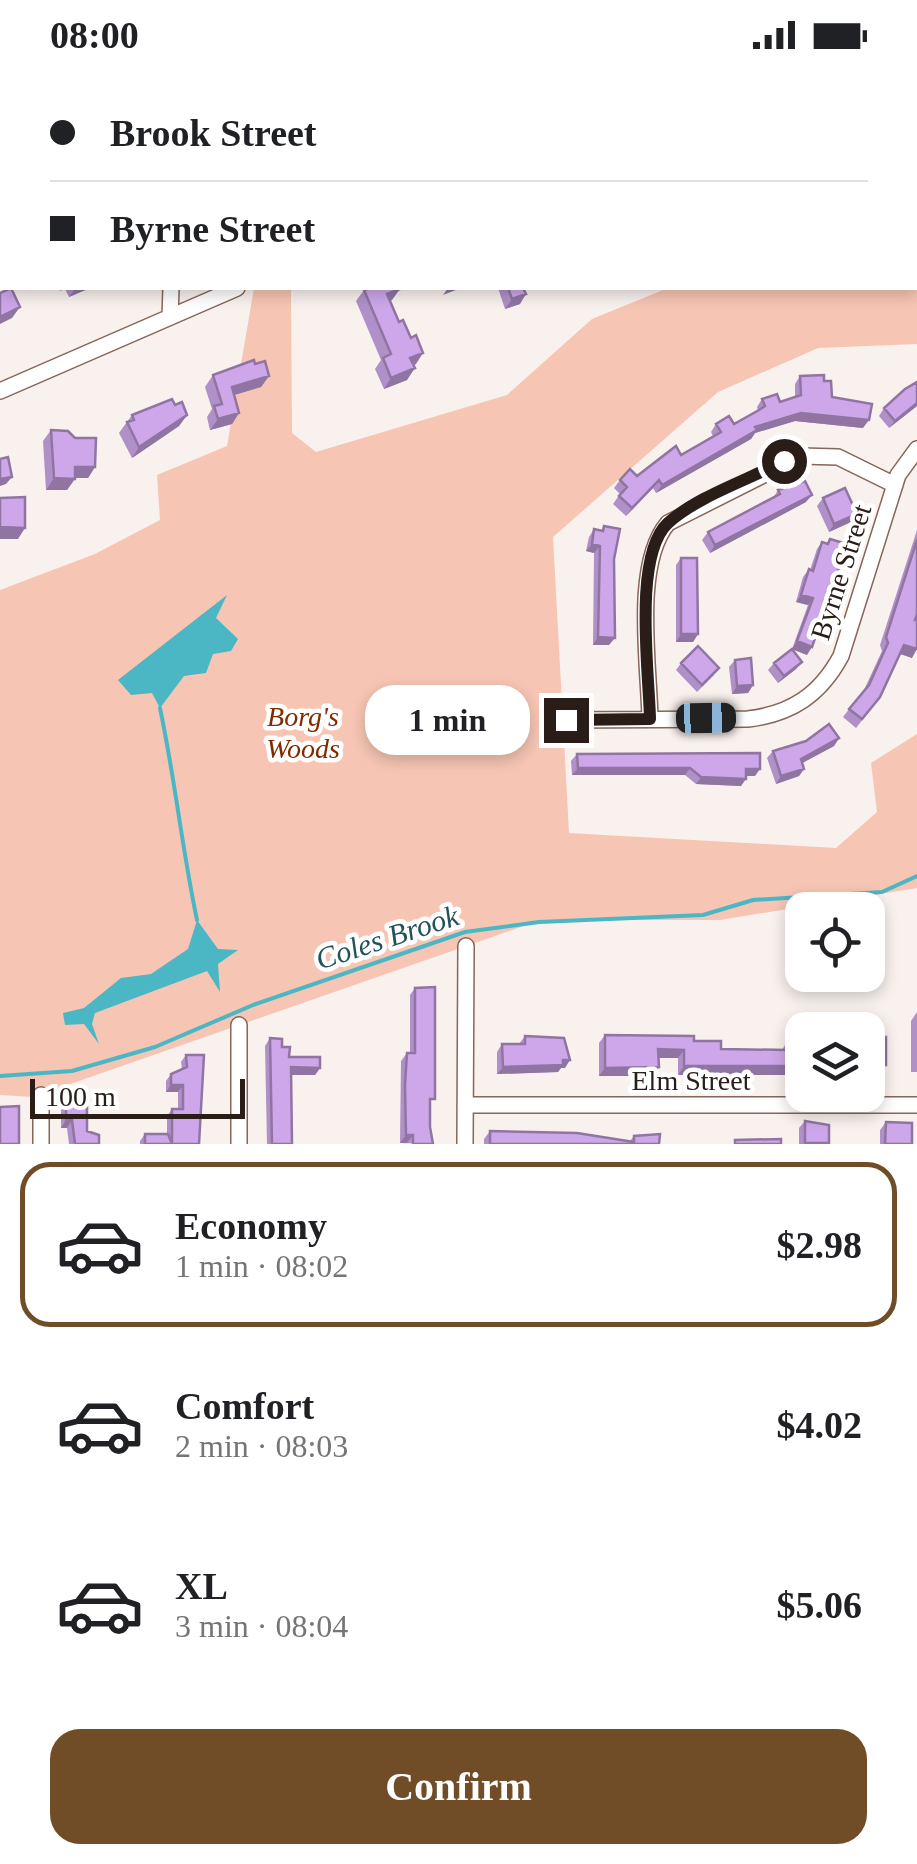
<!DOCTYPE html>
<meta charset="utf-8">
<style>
:root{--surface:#fff;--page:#f6f6f6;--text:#202124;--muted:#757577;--line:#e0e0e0;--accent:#704d26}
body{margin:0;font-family:Georgia,serif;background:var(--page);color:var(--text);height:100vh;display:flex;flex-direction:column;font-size:38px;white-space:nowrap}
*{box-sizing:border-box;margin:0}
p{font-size:32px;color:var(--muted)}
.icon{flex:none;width:55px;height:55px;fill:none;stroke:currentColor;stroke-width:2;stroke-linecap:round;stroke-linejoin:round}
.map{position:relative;height:1074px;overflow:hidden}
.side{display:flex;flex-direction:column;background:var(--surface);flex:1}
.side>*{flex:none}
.top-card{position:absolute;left:0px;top:0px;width:918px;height:220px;box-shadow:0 5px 15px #0003;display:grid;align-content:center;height:220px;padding:0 50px;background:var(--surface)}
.tools{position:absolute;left:785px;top:822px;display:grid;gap:20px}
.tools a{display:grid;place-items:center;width:100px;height:100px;border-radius:20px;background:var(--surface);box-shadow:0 5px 15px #0003;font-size:50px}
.scale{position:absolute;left:30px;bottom:25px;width:215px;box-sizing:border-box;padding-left:10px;border:5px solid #2a1c17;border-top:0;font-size:28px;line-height:35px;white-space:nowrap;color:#2a1c17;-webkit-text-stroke:8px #fff;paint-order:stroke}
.end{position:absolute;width:45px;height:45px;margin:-22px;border:12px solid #2a1c17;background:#fff;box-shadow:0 0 0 5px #fff}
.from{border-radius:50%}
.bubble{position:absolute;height:70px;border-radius:30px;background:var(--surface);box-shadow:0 5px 15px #0003;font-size:32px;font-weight:600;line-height:70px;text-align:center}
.car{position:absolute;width:30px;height:60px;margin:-30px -15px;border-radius:12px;box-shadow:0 0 8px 2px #0007;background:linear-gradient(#222 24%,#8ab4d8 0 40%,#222 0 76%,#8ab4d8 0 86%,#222 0)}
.top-card b{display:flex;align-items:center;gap:35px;height:95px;font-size:38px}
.top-card b+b{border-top:2px solid var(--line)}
.top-card i{width:25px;height:25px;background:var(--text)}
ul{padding:18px 0 0;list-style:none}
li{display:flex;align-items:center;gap:30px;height:165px;margin:0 20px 15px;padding:0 30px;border:5px solid transparent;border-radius:30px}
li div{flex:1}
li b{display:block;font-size:38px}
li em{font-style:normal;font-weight:600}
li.current{border-color:var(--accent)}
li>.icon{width:90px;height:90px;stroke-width:1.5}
.button{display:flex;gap:20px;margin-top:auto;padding:20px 50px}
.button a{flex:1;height:115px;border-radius:30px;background:var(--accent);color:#fff;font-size:40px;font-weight:600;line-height:115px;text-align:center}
.status{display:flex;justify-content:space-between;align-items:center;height:70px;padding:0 50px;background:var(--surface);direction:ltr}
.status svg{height:28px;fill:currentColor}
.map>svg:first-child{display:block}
</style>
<div class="status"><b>08:00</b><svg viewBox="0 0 49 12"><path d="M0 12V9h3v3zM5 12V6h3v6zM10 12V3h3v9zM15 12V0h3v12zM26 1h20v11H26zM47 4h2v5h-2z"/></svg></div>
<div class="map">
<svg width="917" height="1074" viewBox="0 0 917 1074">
<rect width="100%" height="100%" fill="#f9f1ee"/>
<!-- green -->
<path fill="#f6c5b3" d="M917,114V274L818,278L718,322L553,467L569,763L836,778L877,742L871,693L917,664V818L720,850H541L33,1027L0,1025V520L95,484L160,450L157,405L227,376L254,218H291L292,363L316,382L507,325L592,249L668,218H915Z"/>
<!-- water -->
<path fill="#4bb7c5" d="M227,525L216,548L238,569L231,581L213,584L206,603L184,606L160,638L152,623L131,625L118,610Z
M197,850L218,879L238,880L218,894L220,922L207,901L95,943L92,954L99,974L84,954L65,955L63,943L84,938L121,908L151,904L188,879Z"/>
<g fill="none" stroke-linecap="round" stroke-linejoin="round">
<!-- stream -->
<path stroke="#4bb7c5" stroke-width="4" d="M160,638C175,709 182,779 197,850
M0,1006L72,1001L155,977L253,935L465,862L539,852L703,845L753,830L882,822L917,806"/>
<defs>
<path id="street" d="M446,0V2
M585,0V2
M174,2V0
M698,2L702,0
M170,247L171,218
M0,321L237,218
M650,649C649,595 633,494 668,453L801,386L838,387L895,415
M566,650L748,649C791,644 820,625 841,586L898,405L917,379
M239,955V1074
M41,1025V1074
M465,1035H917
M465,1074L466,876"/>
</defs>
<!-- street casing -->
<use href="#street" stroke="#876559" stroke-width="18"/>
<!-- street -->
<use href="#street" stroke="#fff" stroke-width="15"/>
</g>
<!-- wall -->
<path fill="#b090c8" d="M59,218H90L69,227L65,219L60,221Z
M498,218H523L520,234L505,239Z
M364,220L392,230L390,231L416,294L413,295L407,310L384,319L375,299L381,290L356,231Z
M255,294L269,306L261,317L234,325L239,343L232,354L210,360L207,347L212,339L205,317L213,305Z
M800,306L824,311L832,327L863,358L795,351L755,363L751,369L656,423L653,418L626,446L613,434L620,424L614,418L620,410L637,406L681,385L713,366L711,362L716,354H734L758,341L757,337L762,329L780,332L795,327V314Z
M917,312V336L889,358L879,346L884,338Z
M175,335L187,345L179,356L132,388L119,363L132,345Z
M51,360L95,397L88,408H75L67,420H46L43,371Z
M778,420L806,432L710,483L702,470L708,462L773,428Z
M823,428L857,444L851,452L829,462L817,436Z
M604,456L614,489L609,575H593L594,483L586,481L589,467L594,459L601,461Z
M917,460V544L912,588L900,584L874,635L856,658L843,647L864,620L882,581L880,575Z
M830,469L807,585L792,579L808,535L796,532L803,507L809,499L810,500L817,479L822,472L827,473Z
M681,488L698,564L693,572H676V495Z
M735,590L753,615L748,623L732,624L729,597Z
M802,592L796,599L778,613L768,600L774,593Z
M681,593L714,605L697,622L676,600Z
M839,668L834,676L802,693L804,699L799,706L776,714L767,688L773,681L806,671Z
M577,684L755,706H746L741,716L696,714L685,705H572L571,691Z
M415,918L430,1036V1057L433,1074L400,1073L401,991L407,983H410V925Z
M917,942V1002H911V951Z
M802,961V1005H678V988H659L653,1006H599V973L605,965L694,971L721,979L782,980L788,970H796Z
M525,966L565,998H561L558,1002L497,1004V982L502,974H519Z
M270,968L282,977L289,987L320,998L315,1005H291L292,1074H267L265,976Z
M186,985L199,1061V1074H140V1071L145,1064H167V1046L172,1039H178V1022H166V1011L171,1004L182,999L181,992Z
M66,1032L87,1061L99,1074H69L67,1058H61V1040Z
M805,1051L829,1073L828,1074H799V1058Z
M886,1052L912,1074H880V1060Z
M490,1061L630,1071L634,1066L659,1074H484V1069Z"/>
<!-- shaded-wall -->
<path fill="#9075a3" d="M76,218H90L69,227Z
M448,218H461L443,225Z
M400,219L392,230L380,235L387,224Z
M526,224L520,234L505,239L512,229Z
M20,237L12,248L0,254V247Z
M423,283L416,294L403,299L410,288Z
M415,298L407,310L384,319L391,308Z
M269,306L261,317L224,328L232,317Z
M917,333V336L889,358L895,351Z
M239,343L232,354L210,360L218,349Z
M801,343L869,350L863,358L795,351L755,363L751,369L656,423L662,415L755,357Z
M187,345L179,356L132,388L139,377Z
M75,397H95L88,408H67Z
M12,407L6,414L0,416V409Z
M54,408L75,409L67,420H46Z
M659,410L653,418L626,446L632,438Z
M812,425L806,432L710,483L715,475Z
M857,444L851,452L829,462L834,454Z
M0,457L25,458L18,469H0Z
M592,474L600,476L594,483L586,481Z
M801,525L813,528L808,535L796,532Z
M681,564H698L693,572H676Z
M598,567L615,568L609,575H593Z
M797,571L812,577L807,585L792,579Z
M904,575L917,579L912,588L898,583Z
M802,592L796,599L778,613L784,606Z
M753,615L748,623L732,624L737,616Z
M839,668L834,676L795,697L801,689Z
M578,698H690L685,705H572Z
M746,699H760L755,706H741Z
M804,699L799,706L776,714L781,706Z
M701,707L746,709L741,716L696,714Z
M658,979L684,980L678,988H652Z
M563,990H570L565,998H561L558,1002L497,1004L503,997Z
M868,995H886L881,1003L868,1002Z
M684,996H802V1005H678Z
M291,997L320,998L315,1005H286Z
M659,997L653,1006H599L605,998Z
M171,1015H183L178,1022H166Z
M66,1050H72L67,1058H61Z
M406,1065H413L407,1073H400Z"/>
<!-- building -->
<path fill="#cda7e9" stroke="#9075a3" stroke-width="2.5" d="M0,0H15V2H2V197H0Z
M108,0H138V2H108Z
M281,0H297V2H282Z
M859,0H886L883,2H860Z
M11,218L20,237L0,247V223Z
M370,218H399L400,219L387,224L399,252L403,250L411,268L416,265L423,283L410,288L415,298L391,308L383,288L391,284L364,220Z
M508,218H523L526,224L512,229Z
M254,290L255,294L265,291L269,306L232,317L239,343L218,349L214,336L222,334L213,305Z
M824,305V311H831L832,327L872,334L869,350L801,343L755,357L757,360L662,415L659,410L632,438L619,426L627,417L620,410L630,399L637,406L676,376L681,385L721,362L716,354L729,346L734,354L759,340L765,336L762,329L777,324L780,332L801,325L800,306Z
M917,312V333L895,351L884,338L905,319Z
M172,329L175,335L182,332L187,345L139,377L127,352L134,350L132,345Z
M51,360L68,361L75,368H96L95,397H75V409L54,408Z
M8,387L12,407L0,409V389Z
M805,411L812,425L715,475L708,462L780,424L778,420Z
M845,418L857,444L834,454L823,428Z
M25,427V458L0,457V428Z
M604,456L620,459L614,489L615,568L598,567L600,476L592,474L594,459L603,461Z
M830,469L847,474L812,577L797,571L813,528L801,525L809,499L813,501L822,472L828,474Z
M917,470V544L915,550H917V579L904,575L880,627L862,649L849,639L869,615L888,573L886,567Z
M681,488H697L698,564H681Z
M698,576L719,598L702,615L681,593Z
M792,579L802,592L784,606L774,593Z
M751,588L753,615L737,616L735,590Z
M829,654L839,668L801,689L804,699L781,706L773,681L806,671Z
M760,683V699H746V709L701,707L690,698H578L577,684Z
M435,917V1029H430V1057L433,1074H413V1065H406L405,1015L407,983H415V918Z
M802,961V996H684V980L658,979L659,997L605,998V965L694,966V971H721V979L788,980V970H802Z
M525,966L564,968L570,990H563V995L503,997L502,974H525Z
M886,967V995H868V968Z
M270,968L282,969V977H290L289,987H320V998L291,997L292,1074H272Z
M186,985H204L199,1074H172V1039H183V1015H171V1004L187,997Z
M66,1032L87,1037V1061L99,1065V1074H75L72,1050H66Z
M19,1036V1074H0V1037Z
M805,1051L829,1055V1073H805Z
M886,1052L912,1053V1074H885Z
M490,1061L577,1063L634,1072V1066L660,1064L659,1074H490Z
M145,1064H168L172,1074H145Z
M781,1069V1074H735V1070Z"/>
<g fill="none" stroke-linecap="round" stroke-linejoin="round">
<!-- route -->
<path stroke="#2a1c17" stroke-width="12" d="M566,650L650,649C649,602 633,485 668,453C698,426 748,410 784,391"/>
</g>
<g text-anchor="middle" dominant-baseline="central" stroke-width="9" stroke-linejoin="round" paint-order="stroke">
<!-- street labels -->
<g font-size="28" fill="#2a1c17" stroke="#fff">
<text transform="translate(841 502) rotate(-72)">Byrne Street</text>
<text x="691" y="1010">Elm Street</text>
</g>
<!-- park labels -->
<g font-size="28" font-style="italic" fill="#812a00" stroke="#fff">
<text x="303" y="646">Borg's<tspan x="303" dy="32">Woods</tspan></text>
</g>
<!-- water labels -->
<g font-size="30" font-style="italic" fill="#225157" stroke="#fff">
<text transform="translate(387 867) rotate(-18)">Coles Brook</text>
</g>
</g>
</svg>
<div class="tools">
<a><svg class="icon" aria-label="locate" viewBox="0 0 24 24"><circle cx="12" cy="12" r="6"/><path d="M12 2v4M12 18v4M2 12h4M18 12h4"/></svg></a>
<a><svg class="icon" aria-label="layers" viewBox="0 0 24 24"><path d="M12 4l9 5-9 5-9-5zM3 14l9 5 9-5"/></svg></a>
</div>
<div class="scale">100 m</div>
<i class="end from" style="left:784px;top:391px"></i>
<i class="end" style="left:566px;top:650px"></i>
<div class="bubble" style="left:365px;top:615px;width:165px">1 min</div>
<i class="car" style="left:706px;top:648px;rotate:89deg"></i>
<div class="top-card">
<b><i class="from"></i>Brook Street</b>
<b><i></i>Byrne Street</b>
</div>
</div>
<section class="side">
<ul>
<li class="current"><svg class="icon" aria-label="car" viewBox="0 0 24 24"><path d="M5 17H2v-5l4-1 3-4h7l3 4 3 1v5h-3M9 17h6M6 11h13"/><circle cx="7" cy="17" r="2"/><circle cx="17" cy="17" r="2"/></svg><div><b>Economy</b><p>1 min · 08:02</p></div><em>$2.98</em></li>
<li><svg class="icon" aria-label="car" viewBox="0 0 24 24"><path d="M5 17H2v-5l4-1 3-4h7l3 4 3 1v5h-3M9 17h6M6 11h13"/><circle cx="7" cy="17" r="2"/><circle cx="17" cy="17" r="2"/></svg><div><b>Comfort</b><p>2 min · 08:03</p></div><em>$4.02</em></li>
<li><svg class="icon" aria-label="car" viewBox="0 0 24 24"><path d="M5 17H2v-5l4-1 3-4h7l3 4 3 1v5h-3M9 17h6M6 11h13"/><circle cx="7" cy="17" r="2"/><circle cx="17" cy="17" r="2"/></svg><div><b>XL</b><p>3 min · 08:04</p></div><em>$5.06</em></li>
</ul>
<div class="button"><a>Confirm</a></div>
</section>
